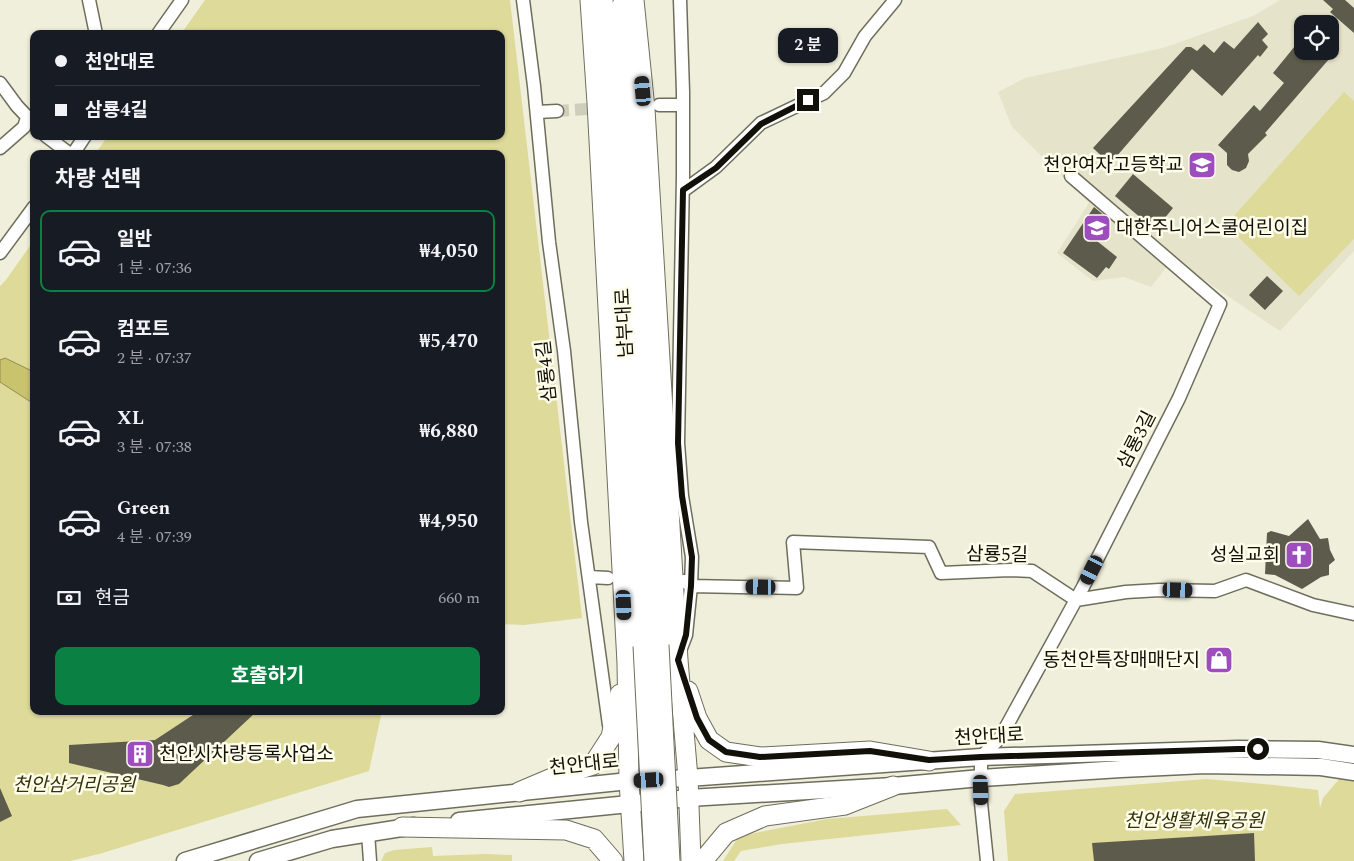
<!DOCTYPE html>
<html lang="ko">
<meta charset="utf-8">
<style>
:root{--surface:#171b24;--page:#20242c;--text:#f1f3f6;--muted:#9ea1a6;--line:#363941;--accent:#0b8043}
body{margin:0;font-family:Spectral,"Noto Sans KR",serif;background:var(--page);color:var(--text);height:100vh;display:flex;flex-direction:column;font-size:19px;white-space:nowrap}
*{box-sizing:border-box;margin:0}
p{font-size:16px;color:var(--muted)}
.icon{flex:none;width:28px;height:28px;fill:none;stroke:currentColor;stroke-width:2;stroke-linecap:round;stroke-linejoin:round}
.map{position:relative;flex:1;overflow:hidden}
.side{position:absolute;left:30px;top:150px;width:475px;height:565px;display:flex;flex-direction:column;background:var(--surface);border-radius:10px;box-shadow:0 1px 4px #0004}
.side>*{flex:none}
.top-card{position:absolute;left:30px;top:30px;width:475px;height:110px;border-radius:10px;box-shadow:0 1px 4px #0004;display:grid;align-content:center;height:110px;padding:0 25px;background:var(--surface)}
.controls{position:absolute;left:1294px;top:15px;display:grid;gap:10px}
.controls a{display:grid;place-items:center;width:45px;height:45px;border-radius:10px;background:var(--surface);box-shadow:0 1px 4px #0004;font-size:25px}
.end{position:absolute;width:22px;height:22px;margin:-11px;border:6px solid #11110a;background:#fff;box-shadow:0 0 0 2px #fff}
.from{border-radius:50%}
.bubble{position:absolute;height:35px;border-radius:10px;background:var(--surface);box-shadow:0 1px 4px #0004;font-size:16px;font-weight:700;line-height:35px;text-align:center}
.car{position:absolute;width:15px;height:30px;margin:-15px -8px;border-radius:6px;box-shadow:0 0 4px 1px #0007;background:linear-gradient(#222 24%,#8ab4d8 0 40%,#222 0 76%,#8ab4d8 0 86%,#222 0)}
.top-card b{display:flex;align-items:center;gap:18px;height:48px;font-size:19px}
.top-card b+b{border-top:1px solid var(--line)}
.top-card i{width:12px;height:12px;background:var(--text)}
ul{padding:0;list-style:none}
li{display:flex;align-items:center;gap:15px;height:82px;margin:0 10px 8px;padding:0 15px;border:2px solid transparent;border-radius:10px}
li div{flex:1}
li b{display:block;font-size:19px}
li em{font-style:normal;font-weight:700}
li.active{border-color:var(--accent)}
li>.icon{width:45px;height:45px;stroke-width:1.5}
h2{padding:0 25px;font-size:22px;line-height:60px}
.pay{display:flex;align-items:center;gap:12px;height:55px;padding:0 25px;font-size:19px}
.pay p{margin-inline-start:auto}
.button{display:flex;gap:10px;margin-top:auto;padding:10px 25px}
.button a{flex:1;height:58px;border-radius:10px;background:var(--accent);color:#fff;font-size:20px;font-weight:700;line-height:58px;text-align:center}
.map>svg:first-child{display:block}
</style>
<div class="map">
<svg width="1354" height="861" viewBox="0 0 1354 861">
<rect width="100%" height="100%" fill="#f0efdc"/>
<!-- built -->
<path fill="#e5e3c9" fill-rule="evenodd" d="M1280,0H1354V251L1280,331L1204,280L1168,265L1151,287L1124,277L1093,281L1057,253L1089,203L1012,127L998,92L1025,78L1163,48L1253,16ZM1302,24H1330V51H1302Z"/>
<!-- green -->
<path fill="#deda9a" d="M205,0H510L582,618L524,625L501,624V154H95L108,136H501V34H181Z
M1344,92L1354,101V239L1299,296L1226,225Z
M34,240V711H382L369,771L99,854L70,861H0V286L6,280Z
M1340,778L1354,781V861H1008L1004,811L1015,794L1206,779L1274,785L1318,790L1320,808L1323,798Z
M947,809L961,825L782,844L741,851L734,861H723L739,836L827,819Z
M432,847L433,856L485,854L512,855V861H381L385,853L394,850Z"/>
<!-- water -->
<path fill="#c9c36d" stroke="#928e4f" d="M5,358L34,372V404L0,382V360Z"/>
<!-- building -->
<path fill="#5d5c4c" d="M1323,0H1345L1354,8V33L1330,12L1333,9Z
M1258,22L1268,34L1262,40L1268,47L1260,57L1258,55L1222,96L1192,69L1110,164L1093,148L1186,47H1191L1197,51L1204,44L1214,53L1224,41L1234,49Z
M1295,46L1300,51H1336L1265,133L1267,135L1248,154L1249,161L1246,168L1239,172L1232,170L1227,165V153L1218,145L1254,105L1260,111L1284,83L1273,73Z
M1133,174L1173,208L1155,230L1115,196Z
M1094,207L1106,217L1092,237L1117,257L1109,269L1106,267L1097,278L1063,253Z
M1267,276L1283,291L1265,310L1249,295Z
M1308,519L1320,539L1328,538L1330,550L1335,560L1329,565V575L1321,577L1302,589L1275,575L1265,574L1267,533L1271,531L1289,536Z
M199,711H257L179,784L169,787L163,785L69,763V745L155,740Z
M0,788L12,816L0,822Z
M1254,833L1255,861H1094L1092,843Z"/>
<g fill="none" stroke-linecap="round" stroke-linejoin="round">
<!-- minor-tunnel -->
<path stroke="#cfcebc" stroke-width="12" stroke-dasharray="12 6" stroke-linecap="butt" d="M557,111L604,108"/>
<defs>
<path id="minor" d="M89,0L96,34
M523,0L534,86L549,242L564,351L581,522L609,725
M680,0L683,92V176L678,443L682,496L692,557L691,586L686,635L681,648
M158,34L182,0
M0,83L17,106L34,124
M659,105H683
M537,112L557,111
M46,136L70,154
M0,148L24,127L27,118
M73,154L85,136
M683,191L716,167L761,123L824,93L844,73L865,36L895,0
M0,253L34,207
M589,577L608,578
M684,581L691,586L797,588L793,542L929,547L941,573L1010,570L1032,571L1076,600L1126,592L1160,590L1215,591L1246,580L1313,605L1354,614
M368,833L370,861
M987,861L981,803V757L1000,738L1083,587L1179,398L1220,304L1071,176"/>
<path id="major" d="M459,821L689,798L893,786L981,778L1121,769L1205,765L1321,767L1354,772
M185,861L357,809L629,781L688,778L981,757L1238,749L1318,750L1354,755
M258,861L332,839L414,826"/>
<path id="highway" d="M590,0L597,103L627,663L629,781L634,861
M603,0L609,72L619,216L643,646
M634,0L645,109L678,660L688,778L691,861
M622,5L659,645
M688,691L697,718L709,740L726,752L760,757L870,751L929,761
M519,792L552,778L593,765L611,737L620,694
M402,827L566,830L594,839L613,861
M705,861L706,857L726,833L765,816L845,805L893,786"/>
</defs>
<!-- minor casing -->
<use href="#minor" stroke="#6e6e5d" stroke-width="15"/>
<!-- major casing -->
<use href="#major" stroke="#6e6e5d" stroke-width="19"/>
<!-- highway casing -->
<use href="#highway" stroke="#6e6e5d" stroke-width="21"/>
<!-- minor -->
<use href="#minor" stroke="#fff" stroke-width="12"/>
<!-- major -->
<use href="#major" stroke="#fff" stroke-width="16"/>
<!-- highway -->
<use href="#highway" stroke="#fff" stroke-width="19"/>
<defs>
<path id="highway-bridge" d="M659,645L670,861
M643,646L654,861"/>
</defs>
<!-- highway-bridge casing -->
<use href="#highway-bridge" stroke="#6e6e5d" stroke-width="21" stroke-linecap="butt"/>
<!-- highway-bridge -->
<use href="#highway-bridge" stroke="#fff" stroke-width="19"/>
</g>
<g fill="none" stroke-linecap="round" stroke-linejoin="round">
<!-- route -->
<path stroke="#11110a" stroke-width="6" d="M808,100L761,124L716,168L683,190L678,443L682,496L692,557L691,586L686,635L678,660L697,718L709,740L726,752L760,757L870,751L929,760L981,757L1238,749H1258"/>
</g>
<!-- icons -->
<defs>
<symbol id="school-square" viewBox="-11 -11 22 22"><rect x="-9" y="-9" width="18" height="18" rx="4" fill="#9d4dbd" stroke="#fdfdea"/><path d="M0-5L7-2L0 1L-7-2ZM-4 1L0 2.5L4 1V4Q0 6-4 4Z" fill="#fff"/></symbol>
<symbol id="church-square" viewBox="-11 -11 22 22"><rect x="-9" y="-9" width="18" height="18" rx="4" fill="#9d4dbd" stroke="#fdfdea"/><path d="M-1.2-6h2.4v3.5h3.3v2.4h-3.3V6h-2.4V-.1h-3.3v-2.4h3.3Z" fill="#fff"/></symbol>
<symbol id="shop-square" viewBox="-11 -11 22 22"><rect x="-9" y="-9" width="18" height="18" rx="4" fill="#9d4dbd" stroke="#fdfdea"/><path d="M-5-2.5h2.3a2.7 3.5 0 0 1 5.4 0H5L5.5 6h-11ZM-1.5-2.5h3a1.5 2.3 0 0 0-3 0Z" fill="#fff"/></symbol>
<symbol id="building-square" viewBox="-11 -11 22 22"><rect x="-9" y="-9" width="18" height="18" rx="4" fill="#9d4dbd" stroke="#fdfdea"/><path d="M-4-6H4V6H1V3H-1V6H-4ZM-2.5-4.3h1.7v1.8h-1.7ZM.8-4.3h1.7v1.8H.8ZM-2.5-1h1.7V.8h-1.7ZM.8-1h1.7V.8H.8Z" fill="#fff"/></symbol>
</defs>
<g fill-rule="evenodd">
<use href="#school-square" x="1186" y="149" width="32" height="32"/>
<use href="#school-square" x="1081" y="212" width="32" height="32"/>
<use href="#church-square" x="1283" y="539" width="32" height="32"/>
<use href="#shop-square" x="1203" y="644" width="32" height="32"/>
<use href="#building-square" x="124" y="738" width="32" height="32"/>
</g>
<g text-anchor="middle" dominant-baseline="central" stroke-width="5" stroke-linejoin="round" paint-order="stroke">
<!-- poi labels -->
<g font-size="19" fill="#11110a" stroke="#fdfdea" text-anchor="end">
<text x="1183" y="165">천안여자고등학교</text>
<text x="1116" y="228" text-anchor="start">대한주니어스쿨어린이집</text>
<text x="1280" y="555">성실교회</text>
<text x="1200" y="660">동천안특장매매단지</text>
<text x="159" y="754" text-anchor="start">천안시차량등록사업소</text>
</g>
<!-- street labels -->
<g font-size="19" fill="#11110a" stroke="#fdfdea">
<text transform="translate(625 323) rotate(-93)">남부대로</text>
<text transform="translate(547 371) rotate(-96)">삼룡4길</text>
<text transform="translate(1137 440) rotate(-63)">삼룡3길</text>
<text transform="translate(997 555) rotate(1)">삼룡5길</text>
<text transform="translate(989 737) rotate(-3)">천안대로</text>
<text transform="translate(584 765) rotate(-6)">천안대로</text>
</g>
<!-- park labels -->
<g font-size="19" font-style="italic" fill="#35320c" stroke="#fdfdea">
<text x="74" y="785">천안삼거리공원</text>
<text x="1194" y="821">천안생활체육공원</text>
</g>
</g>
</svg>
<div class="controls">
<a><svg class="icon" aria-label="locate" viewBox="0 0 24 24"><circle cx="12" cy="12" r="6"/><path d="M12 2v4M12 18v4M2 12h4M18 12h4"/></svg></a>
</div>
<i class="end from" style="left:1258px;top:749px"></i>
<i class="end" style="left:808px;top:100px"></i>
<div class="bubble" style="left:778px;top:28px;width:60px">2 분</div>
<i class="car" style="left:643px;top:91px;rotate:355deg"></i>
<i class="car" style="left:1092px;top:570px;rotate:207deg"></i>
<i class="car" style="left:761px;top:587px;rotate:271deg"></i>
<i class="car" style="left:1178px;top:590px;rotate:92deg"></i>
<i class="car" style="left:624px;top:605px;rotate:177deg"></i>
<i class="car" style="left:649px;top:780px;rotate:267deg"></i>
<i class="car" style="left:981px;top:790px;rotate:178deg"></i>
<div class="top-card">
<b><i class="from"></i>천안대로</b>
<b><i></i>삼룡4길</b>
</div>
<section class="side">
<h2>차량 선택</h2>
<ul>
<li class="active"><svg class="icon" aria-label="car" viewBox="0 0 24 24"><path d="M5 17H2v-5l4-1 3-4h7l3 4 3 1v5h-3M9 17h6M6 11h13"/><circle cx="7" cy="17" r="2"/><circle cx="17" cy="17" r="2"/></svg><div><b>일반</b><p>1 분 · 07:36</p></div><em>₩4,050</em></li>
<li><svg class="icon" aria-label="car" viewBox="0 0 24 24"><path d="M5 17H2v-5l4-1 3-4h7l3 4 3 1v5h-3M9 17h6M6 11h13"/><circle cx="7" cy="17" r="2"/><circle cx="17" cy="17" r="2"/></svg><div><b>컴포트</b><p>2 분 · 07:37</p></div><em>₩5,470</em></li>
<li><svg class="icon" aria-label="car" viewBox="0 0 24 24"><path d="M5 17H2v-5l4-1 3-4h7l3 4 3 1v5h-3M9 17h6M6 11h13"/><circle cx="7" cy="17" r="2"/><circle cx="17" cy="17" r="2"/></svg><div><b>XL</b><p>3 분 · 07:38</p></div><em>₩6,880</em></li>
<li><svg class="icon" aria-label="car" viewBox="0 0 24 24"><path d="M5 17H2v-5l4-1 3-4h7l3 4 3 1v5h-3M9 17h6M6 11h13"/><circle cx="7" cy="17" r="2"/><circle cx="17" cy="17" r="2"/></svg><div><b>Green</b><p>4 분 · 07:39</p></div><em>₩4,950</em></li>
</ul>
<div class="pay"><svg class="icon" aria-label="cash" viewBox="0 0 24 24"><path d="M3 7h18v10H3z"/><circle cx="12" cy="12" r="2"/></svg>현금<p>660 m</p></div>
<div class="button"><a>호출하기</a></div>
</section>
</div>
